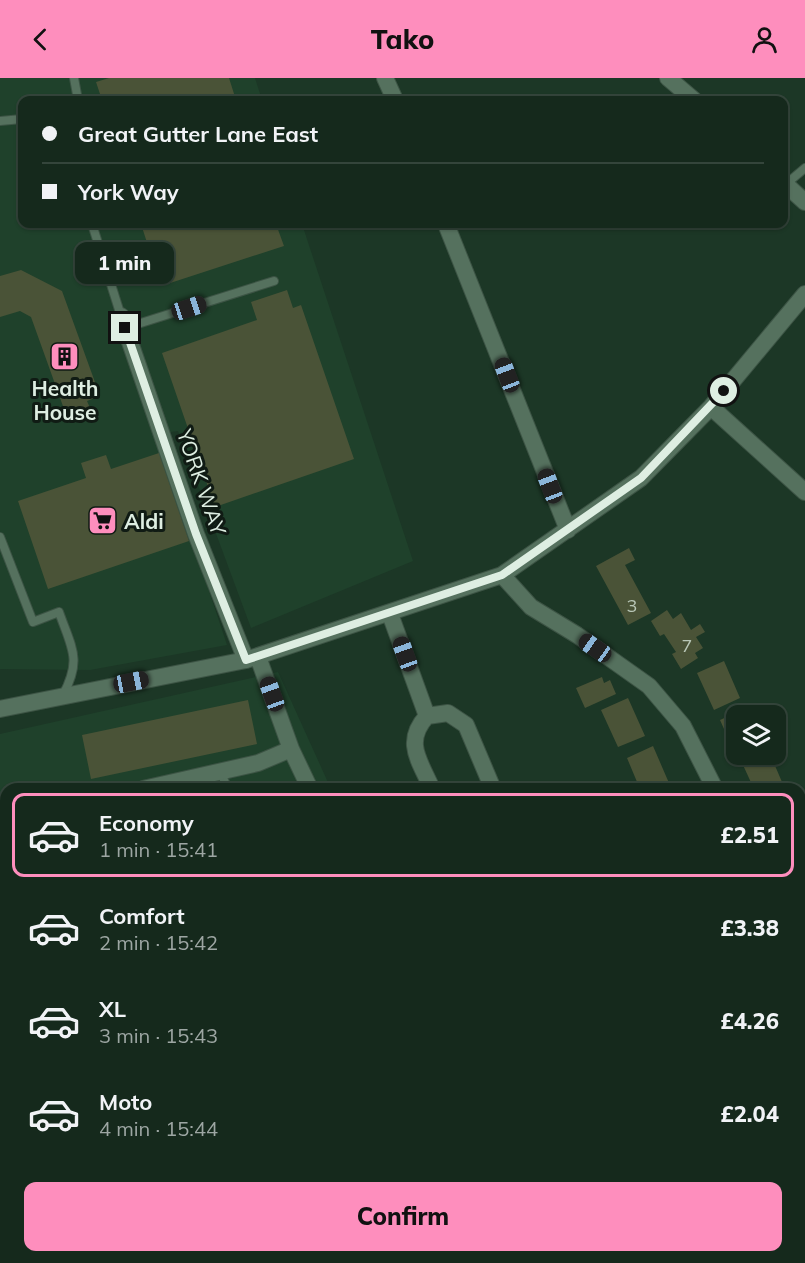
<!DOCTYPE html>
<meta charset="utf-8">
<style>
:root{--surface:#15291c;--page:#223529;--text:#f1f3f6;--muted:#9da6a3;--line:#34453b;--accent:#fe8ebd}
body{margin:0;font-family:Mulish,sans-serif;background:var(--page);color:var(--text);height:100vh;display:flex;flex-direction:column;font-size:22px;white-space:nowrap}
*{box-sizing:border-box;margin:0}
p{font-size:20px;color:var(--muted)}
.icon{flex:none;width:33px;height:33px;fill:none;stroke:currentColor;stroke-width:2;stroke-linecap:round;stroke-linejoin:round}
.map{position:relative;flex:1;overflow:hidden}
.drawer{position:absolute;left:0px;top:705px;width:806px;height:480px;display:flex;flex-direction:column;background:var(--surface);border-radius:18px 18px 0 0;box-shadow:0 2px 4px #0004,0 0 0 2px var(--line)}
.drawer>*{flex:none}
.banner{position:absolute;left:18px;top:18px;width:770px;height:132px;border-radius:12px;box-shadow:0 2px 4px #0004,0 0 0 2px var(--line);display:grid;align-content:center;height:132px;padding:0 24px;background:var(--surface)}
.fabs{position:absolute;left:726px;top:627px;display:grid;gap:12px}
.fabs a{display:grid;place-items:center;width:60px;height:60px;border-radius:12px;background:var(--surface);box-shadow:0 2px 4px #0004,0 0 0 2px var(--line);font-size:30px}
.end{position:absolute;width:27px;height:27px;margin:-14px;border:8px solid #deeee2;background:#111;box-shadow:0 0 0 3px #111}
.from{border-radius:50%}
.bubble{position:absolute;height:42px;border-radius:12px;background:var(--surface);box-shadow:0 2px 4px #0004,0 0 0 2px var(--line);font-size:20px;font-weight:800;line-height:42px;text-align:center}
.car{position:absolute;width:18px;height:36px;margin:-18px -9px;border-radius:8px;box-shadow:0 0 4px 2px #0007;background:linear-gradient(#222 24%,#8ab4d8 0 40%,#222 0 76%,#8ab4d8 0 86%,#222 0)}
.banner b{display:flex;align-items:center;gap:21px;height:57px;font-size:22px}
.banner b+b{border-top:2px solid var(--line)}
.banner i{width:15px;height:15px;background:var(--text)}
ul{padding:10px 0 0;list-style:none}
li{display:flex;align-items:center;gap:18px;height:84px;margin:0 12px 9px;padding:0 12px;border:3px solid transparent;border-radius:12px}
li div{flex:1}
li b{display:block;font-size:22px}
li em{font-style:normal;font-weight:800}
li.active{border-color:var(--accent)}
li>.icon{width:54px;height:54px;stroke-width:1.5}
.primary-button{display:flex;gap:12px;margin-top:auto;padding:12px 24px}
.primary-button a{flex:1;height:69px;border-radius:12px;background:var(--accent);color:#111;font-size:24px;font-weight:800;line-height:69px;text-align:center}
header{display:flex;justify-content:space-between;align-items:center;height:78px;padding:0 24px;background:var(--accent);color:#111;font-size:27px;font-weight:800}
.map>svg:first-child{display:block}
</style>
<header><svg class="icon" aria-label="back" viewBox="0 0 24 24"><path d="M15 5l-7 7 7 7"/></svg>Tako<svg class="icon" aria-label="person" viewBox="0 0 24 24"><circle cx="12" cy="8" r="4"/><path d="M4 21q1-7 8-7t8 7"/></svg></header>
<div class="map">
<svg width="805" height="1185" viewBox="0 0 805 1185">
<rect width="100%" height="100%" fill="#1c3726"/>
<!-- built -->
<path fill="#1f412b" d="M0,0H255L262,22H22V146H302L413,483L251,550L178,353L157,356L227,567L90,592L0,591Z
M278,594L331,711H6V749L0,745V656Z"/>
<!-- green -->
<path fill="#4b3f1f" d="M0,755L6,759V798L0,792Z
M0,851L6,855V949H0Z"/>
<!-- building -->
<path fill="#4a5337" d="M109,0H229L236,22H102L96,4Z
M141,146H276L284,168L161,208Z
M21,192L62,213L100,318L87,323L90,330L69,338L67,331H64L31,239L20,233L0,239V198Z
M287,212L293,230L301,227L354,381L215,429L162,275L257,242L251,224Z
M159,375L189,463L48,511L18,423L86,400L81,385L106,377L111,391Z
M629,470L635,482L625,487L651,535L628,547L596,488Z
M667,532L673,541L681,535L691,552L700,546L705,554L696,559L703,570L695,575L698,580L681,591L672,576L676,574L664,556L660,558L651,543Z
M724,583L740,620L714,632L697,595Z
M602,599L604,605L610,602L616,616L585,630L576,610Z
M628,620L645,658L618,669L601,632Z
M248,622L257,666L91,701L82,657Z
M746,630L749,638H736V678L720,642Z
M653,668L669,705L656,711H640L627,680Z
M765,676H770L785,711H754L743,687Z
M800,739L805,752V764L800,767Z
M805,774V818L800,821V776Z"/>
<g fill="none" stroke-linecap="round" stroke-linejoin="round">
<defs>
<path id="service" d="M74,0L78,22
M0,43L22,41
M786,106L805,90
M92,146L121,238
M125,250L274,203
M0,459L33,544L59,534C72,571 82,581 63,617
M220,693L228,711"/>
<path id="minor" d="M385,0L395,22
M668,0L694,22
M783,104L805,124
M446,146L568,452
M121,238L196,456L246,582
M711,329L805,414
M502,497L531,529L577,557L649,608L683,648L715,711
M390,536L427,638
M258,579L291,671L310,711
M0,631L246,582L502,497L641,400L711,329L805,216
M143,711L258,685L291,671
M432,711C420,683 403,664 427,638L448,635L466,647L493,711
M800,877L805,888
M0,960L6,959
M0,1105H6
M133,1179L136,1185
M391,1185L392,1179"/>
<path id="secondary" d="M0,821L6,826
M656,1179L668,1185"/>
</defs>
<!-- service casing -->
<use href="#service" stroke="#3d5445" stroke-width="10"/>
<!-- minor casing -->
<use href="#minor" stroke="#3d5445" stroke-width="18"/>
<!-- secondary casing -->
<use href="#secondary" stroke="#3d5445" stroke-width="18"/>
<!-- path -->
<path stroke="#5d7565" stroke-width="4" stroke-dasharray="1.5 4.5" stroke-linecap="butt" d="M0,752L6,755
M783,1179L795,1185"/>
<!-- service -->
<use href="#service" stroke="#55715e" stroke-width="8"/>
<!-- minor -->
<use href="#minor" stroke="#55715e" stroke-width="16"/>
<!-- secondary -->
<use href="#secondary" stroke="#468776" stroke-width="16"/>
</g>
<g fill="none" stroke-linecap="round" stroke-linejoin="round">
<!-- route -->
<path stroke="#deeee2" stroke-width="8" d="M125,250L196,456L246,582L502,497L641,400L724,313"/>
</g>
<!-- icons -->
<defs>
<symbol id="building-square" viewBox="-11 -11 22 22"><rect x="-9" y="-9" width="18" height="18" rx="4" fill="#fe8ebd" stroke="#101b14"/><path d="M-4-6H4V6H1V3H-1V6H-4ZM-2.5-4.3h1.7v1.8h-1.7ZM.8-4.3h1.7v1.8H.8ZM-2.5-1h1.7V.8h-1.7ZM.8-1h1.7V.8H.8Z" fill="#111"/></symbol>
<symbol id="supermarket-square" viewBox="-11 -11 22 22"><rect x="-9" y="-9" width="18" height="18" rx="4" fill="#fe8ebd" stroke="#101b14"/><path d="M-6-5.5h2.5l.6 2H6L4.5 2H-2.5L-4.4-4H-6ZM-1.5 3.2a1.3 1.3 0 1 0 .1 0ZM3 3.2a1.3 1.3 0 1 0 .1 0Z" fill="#111"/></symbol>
</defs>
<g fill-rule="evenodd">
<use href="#building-square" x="48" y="262" width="33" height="33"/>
<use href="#supermarket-square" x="86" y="426" width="33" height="33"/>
</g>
<g text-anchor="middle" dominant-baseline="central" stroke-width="6" stroke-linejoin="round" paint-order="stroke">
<!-- number labels -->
<g font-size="18" fill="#b9c7b7">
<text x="632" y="527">3</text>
<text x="687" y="567">7</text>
</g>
<!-- poi labels -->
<g font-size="21" font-weight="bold" fill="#deeee2" stroke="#101b14">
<text x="65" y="310">Health<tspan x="65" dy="24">House</tspan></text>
<text x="124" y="443" text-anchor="start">Aldi</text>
</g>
<!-- street labels -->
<g font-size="21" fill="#deeee2" stroke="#101b14">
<text transform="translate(202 404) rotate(71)">YORK WAY</text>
</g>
</g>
</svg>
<div class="fabs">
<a><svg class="icon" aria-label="layers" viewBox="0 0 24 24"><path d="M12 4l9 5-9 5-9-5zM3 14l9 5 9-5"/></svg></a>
</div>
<i class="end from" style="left:724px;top:313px"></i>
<i class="end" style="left:125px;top:250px"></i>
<div class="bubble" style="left:75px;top:164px;width:99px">1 min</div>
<i class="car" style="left:189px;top:230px;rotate:72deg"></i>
<i class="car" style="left:507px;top:297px;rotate:339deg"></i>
<i class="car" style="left:550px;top:408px;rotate:339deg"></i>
<i class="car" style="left:595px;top:570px;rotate:305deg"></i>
<i class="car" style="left:405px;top:576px;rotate:340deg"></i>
<i class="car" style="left:131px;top:604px;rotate:79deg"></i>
<i class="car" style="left:272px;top:616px;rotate:340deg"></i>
<div class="banner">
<b><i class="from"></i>Great Gutter Lane East</b>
<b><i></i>York Way</b>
</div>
<section class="drawer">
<ul>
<li class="active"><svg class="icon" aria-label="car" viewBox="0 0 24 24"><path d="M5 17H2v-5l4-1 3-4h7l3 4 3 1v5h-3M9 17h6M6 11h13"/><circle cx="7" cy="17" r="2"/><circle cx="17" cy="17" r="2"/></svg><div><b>Economy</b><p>1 min · 15:41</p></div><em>£2.51</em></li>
<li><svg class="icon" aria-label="car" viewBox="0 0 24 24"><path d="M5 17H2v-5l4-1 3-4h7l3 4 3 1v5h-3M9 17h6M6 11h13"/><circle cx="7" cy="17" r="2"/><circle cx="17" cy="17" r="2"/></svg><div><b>Comfort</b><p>2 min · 15:42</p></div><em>£3.38</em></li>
<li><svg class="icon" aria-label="car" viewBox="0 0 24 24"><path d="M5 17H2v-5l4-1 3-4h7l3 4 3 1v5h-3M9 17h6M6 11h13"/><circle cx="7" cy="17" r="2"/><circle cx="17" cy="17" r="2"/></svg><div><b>XL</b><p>3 min · 15:43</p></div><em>£4.26</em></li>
<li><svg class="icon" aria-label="car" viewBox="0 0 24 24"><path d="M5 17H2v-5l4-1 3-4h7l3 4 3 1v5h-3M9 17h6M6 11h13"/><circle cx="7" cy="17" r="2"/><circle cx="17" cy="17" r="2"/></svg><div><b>Moto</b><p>4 min · 15:44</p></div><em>£2.04</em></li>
</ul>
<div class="primary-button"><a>Confirm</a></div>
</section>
</div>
